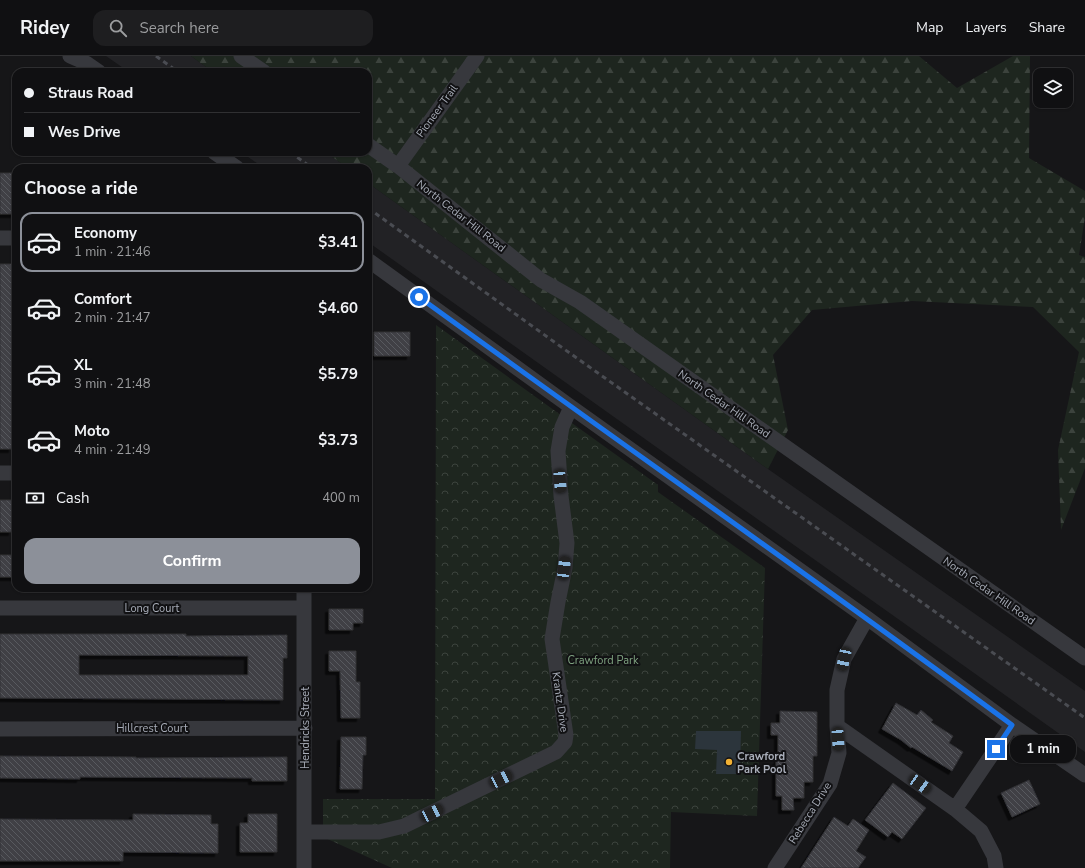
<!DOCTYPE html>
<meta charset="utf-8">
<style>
:root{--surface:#101012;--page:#1e1e20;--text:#f1f3f6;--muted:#9c9d9f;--line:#303032;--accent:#8c9099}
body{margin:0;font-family:"Nunito Sans",sans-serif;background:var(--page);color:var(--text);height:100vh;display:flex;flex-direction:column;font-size:15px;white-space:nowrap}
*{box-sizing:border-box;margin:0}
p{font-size:13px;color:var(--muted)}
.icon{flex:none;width:22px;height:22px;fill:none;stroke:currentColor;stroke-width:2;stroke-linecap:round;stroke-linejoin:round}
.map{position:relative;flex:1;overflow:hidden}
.panel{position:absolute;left:12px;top:108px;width:360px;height:428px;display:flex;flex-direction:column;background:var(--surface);border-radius:12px;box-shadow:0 1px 3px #0004,0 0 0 1px var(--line)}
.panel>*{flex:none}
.top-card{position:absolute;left:12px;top:12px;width:360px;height:88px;border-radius:12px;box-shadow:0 1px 3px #0004,0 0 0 1px var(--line);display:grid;align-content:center;height:88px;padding:0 12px;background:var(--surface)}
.controls{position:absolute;left:1033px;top:12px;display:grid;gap:8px}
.controls a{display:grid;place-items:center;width:40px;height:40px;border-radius:8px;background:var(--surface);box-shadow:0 1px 3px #0004,0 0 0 1px var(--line);font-size:20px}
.end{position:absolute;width:18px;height:18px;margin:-9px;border:5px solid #1a73e8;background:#fff;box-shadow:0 0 0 2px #fff}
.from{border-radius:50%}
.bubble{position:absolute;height:28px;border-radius:12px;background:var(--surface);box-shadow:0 1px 3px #0004,0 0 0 1px var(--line);font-size:13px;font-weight:700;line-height:28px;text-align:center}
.car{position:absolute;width:12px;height:24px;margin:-12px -6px;border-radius:5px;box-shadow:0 0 3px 1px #0007;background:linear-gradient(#222 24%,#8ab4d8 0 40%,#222 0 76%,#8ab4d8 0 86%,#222 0)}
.top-card b{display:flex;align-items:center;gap:14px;height:38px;font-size:15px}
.top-card b+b{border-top:1px solid var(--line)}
.top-card i{width:10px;height:10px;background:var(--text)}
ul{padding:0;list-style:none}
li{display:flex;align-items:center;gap:12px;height:60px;margin:0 8px 6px;padding:0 4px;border:2px solid transparent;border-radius:12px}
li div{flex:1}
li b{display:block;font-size:15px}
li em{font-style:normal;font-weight:700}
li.on{border-color:var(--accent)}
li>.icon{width:36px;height:36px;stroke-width:1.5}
h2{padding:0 12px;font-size:18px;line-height:48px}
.pay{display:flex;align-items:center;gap:10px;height:44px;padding:0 12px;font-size:15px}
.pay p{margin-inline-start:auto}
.button{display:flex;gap:8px;margin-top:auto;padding:8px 12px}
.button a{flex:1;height:46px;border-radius:12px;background:var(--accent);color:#fff;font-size:16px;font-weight:700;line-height:46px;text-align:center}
header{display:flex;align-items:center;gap:24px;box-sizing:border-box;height:56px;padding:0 20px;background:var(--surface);border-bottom:1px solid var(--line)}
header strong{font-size:19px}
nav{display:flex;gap:22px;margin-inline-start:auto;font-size:14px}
.search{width:280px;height:36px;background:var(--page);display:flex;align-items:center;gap:10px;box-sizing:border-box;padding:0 14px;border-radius:12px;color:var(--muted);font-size:15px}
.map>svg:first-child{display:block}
</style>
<header>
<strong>Ridey</strong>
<div class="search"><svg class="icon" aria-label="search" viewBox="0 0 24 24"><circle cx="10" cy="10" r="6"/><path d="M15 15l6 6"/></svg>Search here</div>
<nav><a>Map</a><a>Layers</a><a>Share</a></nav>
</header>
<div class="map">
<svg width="1085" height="812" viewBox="0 0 1085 812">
<defs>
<pattern id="forest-firs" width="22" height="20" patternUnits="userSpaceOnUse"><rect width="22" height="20" fill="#1e261f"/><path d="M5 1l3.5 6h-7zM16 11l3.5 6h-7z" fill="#3c433d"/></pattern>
<pattern id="park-crowns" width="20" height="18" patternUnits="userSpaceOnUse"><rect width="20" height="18" fill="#1e261f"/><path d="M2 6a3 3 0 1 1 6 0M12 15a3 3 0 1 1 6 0" fill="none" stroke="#3c433d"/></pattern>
<pattern id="building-back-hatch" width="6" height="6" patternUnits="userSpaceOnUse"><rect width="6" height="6" fill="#404145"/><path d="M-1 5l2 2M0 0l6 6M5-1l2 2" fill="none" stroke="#595a5e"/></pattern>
<filter id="shadow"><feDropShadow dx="-3.5" dy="3.5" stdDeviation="0" flood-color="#0009"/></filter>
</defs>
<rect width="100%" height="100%" fill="#161618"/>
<!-- built -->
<path fill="#222225" d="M106,0H191L213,16H129Z
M241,96H325L348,112H264Z
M368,127L768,413L1085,635V696L368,186Z"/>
<!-- forest -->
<path fill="url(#forest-firs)" d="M191,0H919L957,32L1013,0H1030L1029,102L1085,135V161L1079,199L1085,201V412L1061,474L1058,394L1079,296L1033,251L912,245L812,254L773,299L788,374L768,413L368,127V112H348L325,96H368V16H213Z"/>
<!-- park -->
<path fill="url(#park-crowns)" d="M436,269L658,429V436L765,512L757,760L671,756L670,812H392L323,781V743H435Z"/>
<!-- water -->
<path fill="#2c353c" d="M696,675H741L740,718H716L717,694L695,693Z"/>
<!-- building -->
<path fill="url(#building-back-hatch)" stroke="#303034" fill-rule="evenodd" filter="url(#shadow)" d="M0,117H14V158H0Z
M0,208H14V265H16V344H12V393H0Z
M374,276H410V300H374Z
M0,444H12V476H0Z
M0,499H16V521H0Z
M329,553H363V567H353V574H329Z
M0,578H186V580L287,579V602H283V644L0,642ZM79,599L248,600V619H79Z
M329,595H356V626H360V662H341L340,615H329Z
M896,647L917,659L921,654L933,664L931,666L953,680L949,687L963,696L952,715L912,691L911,692L901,684L882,673Z
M780,655L817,656V700H813V726H804V742H793L794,754H782V740H776V705H778V679H771V667H780Z
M341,681H366V699H363L362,733H340Z
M0,700L136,701V702L287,701V725H252V722L80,721V723L0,722Z
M1029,724L1040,748L1012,761L1001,737Z
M893,727L926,752L902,783L892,776L888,781L865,764Z
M133,758L211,759V768H218V797L123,796V805H0V763L133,764Z
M248,758H277V796H240V767H248Z
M834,761L848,770L853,763L869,774L856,795L866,801L858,812H801Z"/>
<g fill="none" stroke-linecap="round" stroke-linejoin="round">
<!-- minor -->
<path stroke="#37383d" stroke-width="15" d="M70,0L86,7L99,16
M241,0L264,16
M368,89L398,110L541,224L580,246L1085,602
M214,96L237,112
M398,110L477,0
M0,182H16
M368,204L571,351L867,562L1012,669L1085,719
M0,417H16
M304,532V812
M0,552H304
M837,670L955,753L981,775L994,800L996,812
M0,673L305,672
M955,753L1012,669
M305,776H379L404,770L556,696L565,686L566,679L552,583L558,546L565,512L567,487L561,440L558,395L562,371L571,351
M775,812L830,728L839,697L837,670V634L844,603L867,562"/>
<!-- rail -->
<path stroke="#4a4c52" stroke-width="3" stroke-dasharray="5 4" stroke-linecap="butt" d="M156,0L178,16
M290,96L312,112
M368,152L564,293L1085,662"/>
</g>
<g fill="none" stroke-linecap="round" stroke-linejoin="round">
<!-- route -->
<path stroke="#1a73e8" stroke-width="5" d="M419,241C616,384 816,524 1012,669L996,693"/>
</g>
<!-- markers -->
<circle fill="#f2b134" stroke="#111113" stroke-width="1.5" cx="729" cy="706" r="4"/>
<g text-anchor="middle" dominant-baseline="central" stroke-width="4" stroke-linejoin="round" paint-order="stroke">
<!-- street labels -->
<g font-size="11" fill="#a8adb8" stroke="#111113">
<text transform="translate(437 55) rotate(-54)">Pioneer Trail</text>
<text transform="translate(461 160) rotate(38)">North Cedar Hill Road</text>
<text transform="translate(724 348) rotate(35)">North Cedar Hill Road</text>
<text transform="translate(989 535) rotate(35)">North Cedar Hill Road</text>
<text x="152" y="552">Long Court</text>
<text transform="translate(560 646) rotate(82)">Krantz Drive</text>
<text x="152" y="672">Hillcrest Court</text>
<text transform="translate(305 672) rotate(-90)">Hendricks Street</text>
<text transform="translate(810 757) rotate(-58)">Rebecca Drive</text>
</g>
<!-- park labels -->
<g font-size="11" fill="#7fa381" stroke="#111113">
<text x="603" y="604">Crawford Park</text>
</g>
<!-- poi labels -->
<g font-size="11" font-weight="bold" fill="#a8adb8" stroke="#111113" text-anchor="start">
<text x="737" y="700">Crawford<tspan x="737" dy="13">Park Pool</tspan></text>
</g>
</g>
</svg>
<div class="controls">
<a><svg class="icon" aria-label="layers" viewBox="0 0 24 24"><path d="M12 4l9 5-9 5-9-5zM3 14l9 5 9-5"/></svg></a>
</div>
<i class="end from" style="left:419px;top:241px"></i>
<i class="end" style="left:996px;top:693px"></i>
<div class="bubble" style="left:1010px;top:679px;width:66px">1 min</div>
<i class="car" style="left:560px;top:425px;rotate:175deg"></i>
<i class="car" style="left:564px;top:512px;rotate:7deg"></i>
<i class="car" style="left:844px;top:603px;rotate:192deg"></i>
<i class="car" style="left:838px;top:683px;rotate:176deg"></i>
<i class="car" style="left:501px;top:723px;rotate:64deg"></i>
<i class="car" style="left:920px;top:728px;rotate:125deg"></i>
<i class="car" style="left:432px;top:757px;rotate:64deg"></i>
<div class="top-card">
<b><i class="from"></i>Straus Road</b>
<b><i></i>Wes Drive</b>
</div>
<section class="panel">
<h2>Choose a ride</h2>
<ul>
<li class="on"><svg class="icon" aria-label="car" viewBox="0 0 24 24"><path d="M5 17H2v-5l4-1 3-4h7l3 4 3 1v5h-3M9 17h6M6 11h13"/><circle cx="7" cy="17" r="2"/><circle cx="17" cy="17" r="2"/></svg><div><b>Economy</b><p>1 min · 21:46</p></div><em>$3.41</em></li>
<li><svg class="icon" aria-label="car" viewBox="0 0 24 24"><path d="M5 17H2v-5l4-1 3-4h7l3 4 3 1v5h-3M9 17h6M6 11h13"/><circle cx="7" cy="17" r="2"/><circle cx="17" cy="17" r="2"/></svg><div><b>Comfort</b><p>2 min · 21:47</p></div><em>$4.60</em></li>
<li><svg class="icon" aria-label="car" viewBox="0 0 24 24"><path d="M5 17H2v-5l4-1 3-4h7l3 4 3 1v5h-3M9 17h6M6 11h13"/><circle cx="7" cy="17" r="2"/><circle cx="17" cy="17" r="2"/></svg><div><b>XL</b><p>3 min · 21:48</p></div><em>$5.79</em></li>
<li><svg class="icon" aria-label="car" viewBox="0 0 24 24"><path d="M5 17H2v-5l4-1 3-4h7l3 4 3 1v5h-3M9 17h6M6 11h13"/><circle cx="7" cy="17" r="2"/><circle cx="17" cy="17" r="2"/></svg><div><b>Moto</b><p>4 min · 21:49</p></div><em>$3.73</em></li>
</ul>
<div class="pay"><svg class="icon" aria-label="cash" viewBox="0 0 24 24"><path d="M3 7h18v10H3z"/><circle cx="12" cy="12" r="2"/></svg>Cash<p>400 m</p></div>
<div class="button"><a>Confirm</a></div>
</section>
</div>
